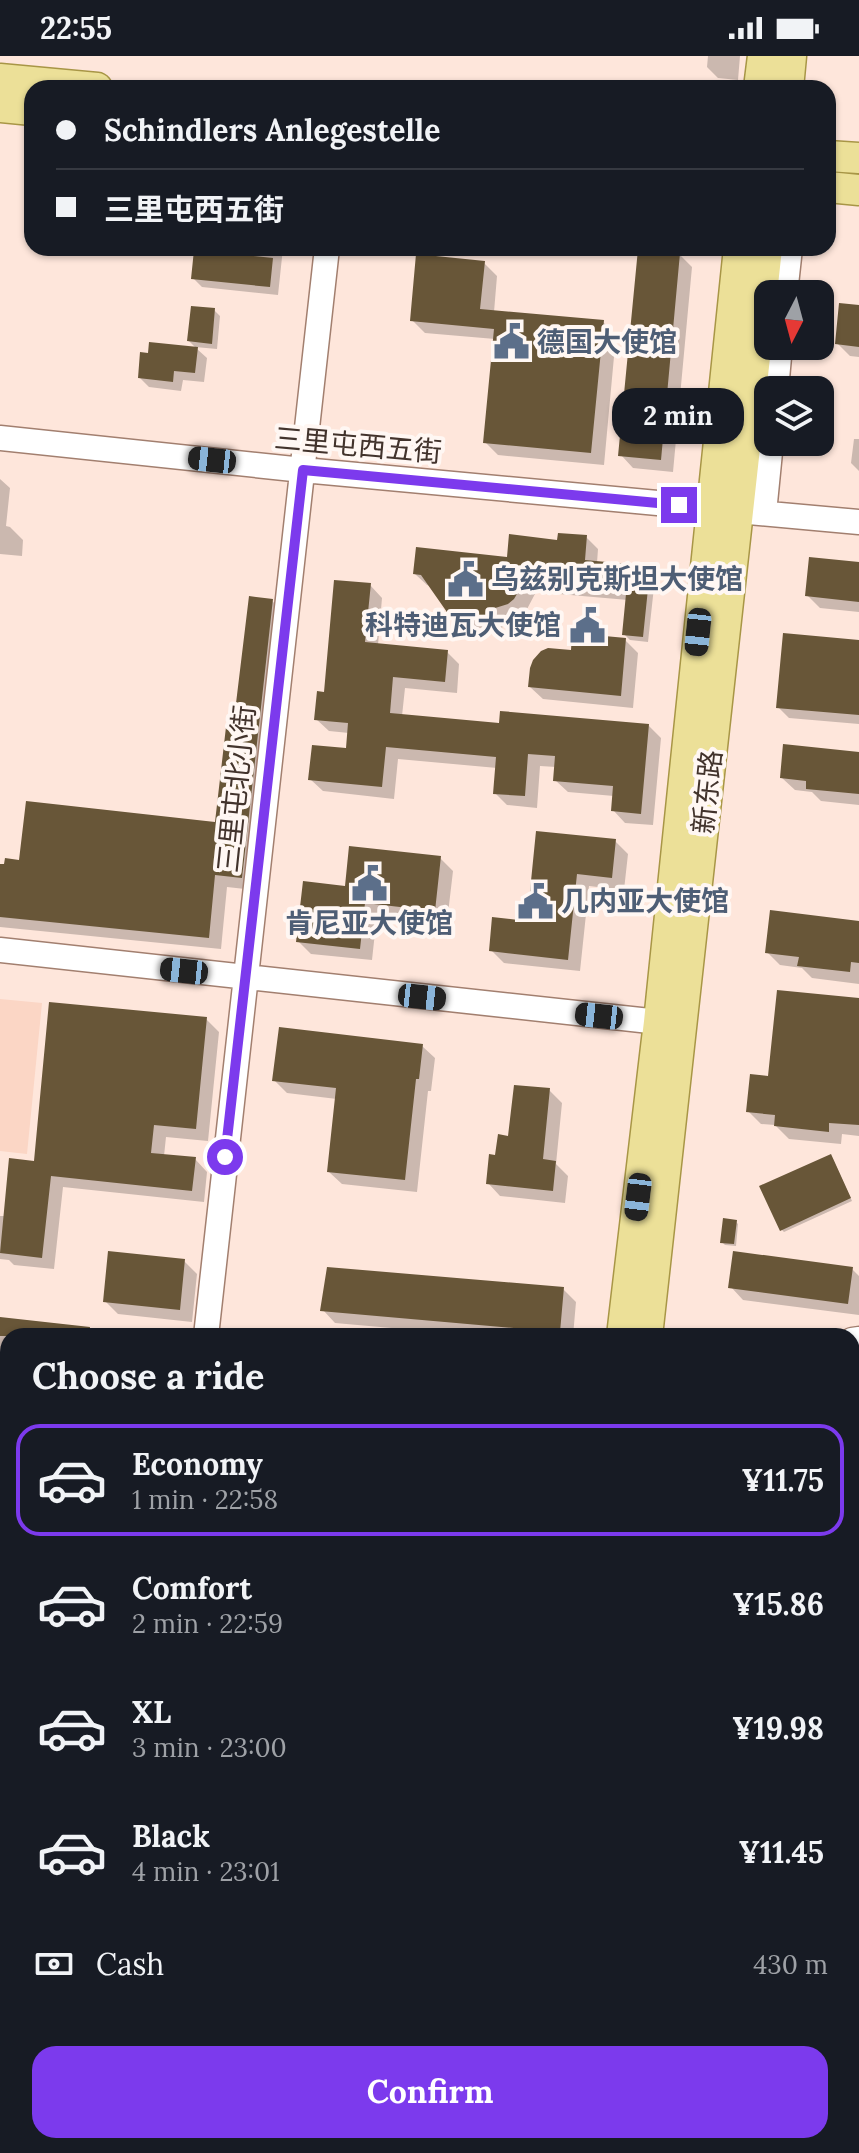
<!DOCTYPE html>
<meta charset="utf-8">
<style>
:root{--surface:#171b24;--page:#242831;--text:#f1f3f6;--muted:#9ea1a6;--line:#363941;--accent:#7c3aed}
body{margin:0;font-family:Lora,"Noto Sans SC",serif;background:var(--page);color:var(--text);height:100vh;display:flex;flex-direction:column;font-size:30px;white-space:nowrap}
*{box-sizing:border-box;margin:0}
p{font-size:26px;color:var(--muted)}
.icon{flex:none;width:44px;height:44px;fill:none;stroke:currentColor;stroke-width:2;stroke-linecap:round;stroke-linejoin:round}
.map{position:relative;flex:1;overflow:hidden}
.drawer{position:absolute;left:0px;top:1272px;width:860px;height:826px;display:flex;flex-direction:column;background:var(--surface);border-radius:24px 24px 0 0;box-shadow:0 2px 6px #0004}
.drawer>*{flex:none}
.banner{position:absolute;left:24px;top:24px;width:812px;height:176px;border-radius:24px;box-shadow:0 2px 6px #0004;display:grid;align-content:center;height:176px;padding:0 32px;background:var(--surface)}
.needle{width:52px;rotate:186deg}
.fabs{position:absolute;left:754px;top:224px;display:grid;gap:16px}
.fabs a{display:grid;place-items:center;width:80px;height:80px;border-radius:16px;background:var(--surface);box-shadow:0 2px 6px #0004;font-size:40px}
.end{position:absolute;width:36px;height:36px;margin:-18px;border:10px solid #7c3aed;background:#fff;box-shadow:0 0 0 4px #fff}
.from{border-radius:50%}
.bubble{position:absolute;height:56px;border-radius:24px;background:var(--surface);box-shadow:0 2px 6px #0004;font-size:26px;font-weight:700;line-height:56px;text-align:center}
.car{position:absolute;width:24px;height:48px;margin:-24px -12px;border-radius:10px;box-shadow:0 0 6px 2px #0007;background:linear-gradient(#222 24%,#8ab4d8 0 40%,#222 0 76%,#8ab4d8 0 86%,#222 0)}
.banner b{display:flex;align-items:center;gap:28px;height:76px;font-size:30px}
.banner b+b{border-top:2px solid var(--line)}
.banner i{width:20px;height:20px;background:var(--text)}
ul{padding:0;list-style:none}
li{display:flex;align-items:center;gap:24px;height:112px;margin:0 16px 12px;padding:0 16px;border:4px solid transparent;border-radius:24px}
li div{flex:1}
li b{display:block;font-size:30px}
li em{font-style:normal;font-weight:700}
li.selected{border-color:var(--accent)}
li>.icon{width:72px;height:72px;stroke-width:1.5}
h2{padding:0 32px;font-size:36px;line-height:96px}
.pay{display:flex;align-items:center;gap:20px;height:88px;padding:0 32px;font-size:30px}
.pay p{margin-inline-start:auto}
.button{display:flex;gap:16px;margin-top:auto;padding:16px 32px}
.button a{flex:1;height:92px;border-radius:24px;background:var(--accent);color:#fff;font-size:32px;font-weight:700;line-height:92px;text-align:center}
.status{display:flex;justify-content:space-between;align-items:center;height:56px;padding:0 40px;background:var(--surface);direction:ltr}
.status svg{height:22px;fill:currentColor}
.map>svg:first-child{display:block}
</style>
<div class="status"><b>22:55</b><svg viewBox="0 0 49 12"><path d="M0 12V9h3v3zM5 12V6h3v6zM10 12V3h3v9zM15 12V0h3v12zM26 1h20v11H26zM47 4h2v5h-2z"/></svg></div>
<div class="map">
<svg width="859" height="2097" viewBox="0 0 859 2097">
<rect width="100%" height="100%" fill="#fee6db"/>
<!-- built -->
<path fill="#fbd6c5" d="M0,943L42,947L27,1098L0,1095Z
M8,1578V1878L0,1879V1579Z"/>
<!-- water -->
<path fill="#a5d7f4" d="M8,1419V1508H0V1420Z"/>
<!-- shadow -->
<path fill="#0003" d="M708,0H740L738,24L718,22L707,11Z
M249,192H283L278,239L202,231L193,222L248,202Z
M679,198L692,211L673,416L633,412L621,399Z
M484,207L497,220L494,256L603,266L616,279L604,409L498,399L485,386L495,283L425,277L412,264Z
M859,251V301L850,300L837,287Z
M214,254L220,260L217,293L195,291L189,285Z
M197,293L207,302L204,326L183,324L181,335L149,331L140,322Z
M854,383H859V415L851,407Z
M0,423L10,432L6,470L10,471L23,484L22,500L0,498Z
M586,481L598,493L597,507L628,510L640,522L639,532L649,526L654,531L648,586L630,584L624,578L628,544L536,536L526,555L520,559L503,565L502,574L462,570L450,557L431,530L427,529L415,518L508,503L559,486Z
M859,508V556L820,552L807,539Z
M370,529L382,542L378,589L447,596L459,608L457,637L405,632L402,660L501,670L648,669L661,682L653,769L625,767L613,754L614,740L568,736L555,724L556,711L540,710L537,752L507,749L495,737L497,712L398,703L394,743L323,735L310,723L348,695L349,677L329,675L316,663Z
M272,545L285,557L254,834L227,831L221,893L0,871V810L217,768Z
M625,584L638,597L633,652L543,643L530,631L572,596Z
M859,586V668L789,662L778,651Z
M859,698V749L821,745L812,736L795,734L782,722Z
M538,778L615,785L628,798L624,834L589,830L580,915L504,907L491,894L529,867Z
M440,802L453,815L447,866L377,858L372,904L311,898L298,885L346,832Z
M859,867V928L812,922L802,912L780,909L767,896Z
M859,944V1080L842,1078L841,1088L789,1083L775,1069L761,1068L748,1055L770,1022Z
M206,963L219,976L208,1085L166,1081L164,1100L195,1103L207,1116L204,1146L63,1131L54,1213L14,1209L9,1204L0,1203V1160H5L36,1107Z
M422,990L435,1002L431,1035H428L417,1136L342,1128L329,1116L337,1043L287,1037L274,1024Z
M549,1034L562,1047L556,1108L568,1120L565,1147L500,1140L488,1127L496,1101Z
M833,1103L852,1145L784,1176L781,1173Z
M736,1166L738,1168L736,1190L725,1189L722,1186Z
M184,1205L197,1218L192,1266L118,1258L105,1245Z
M852,1213L859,1220V1259L743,1244L731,1231Z
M563,1233L576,1246L573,1280H482L335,1267L323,1254Z
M0,1262L148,1280H8V1323L0,1322Z
M852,1648H859V1687L852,1686Z
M7,1727H8V1793H0V1736H7Z
M852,1729H859V1767L852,1766Z
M852,1818L859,1819V1857L852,1856Z
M8,1974V2021L0,2022V1975Z
M859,2003V2039H855L852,2036V2004Z
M609,2090H684L691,2097H616Z"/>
<!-- building -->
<path fill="#685638" d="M638,193L680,197L661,404L618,400Z
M194,194L273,202L270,231L191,223Z
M416,198L485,205L480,253L604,264L591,397L483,387L494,273L410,265Z
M839,247L859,249V291L835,288Z
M191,250L215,252L212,288L187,285Z
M149,286L198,291L195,317L174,315L173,326L138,322L140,296L148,297Z
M558,477L587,479L585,504L629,508L626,534L524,526L514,543L508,548L492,553L491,563L449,559L421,519L413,518L416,491L507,501L509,478L557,484Z
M809,501L859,506V546L805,540Z
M649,523L643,581L622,579L626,538Z
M334,524L371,527L365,586L448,594L445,626L393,621L390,657L499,667L500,655L649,668L641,758L611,755L613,730L553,725L555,700L528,698L525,740L493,738L496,701L386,691L382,731L308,724L312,689L346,692L348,667L314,664L317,635L324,636Z
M249,540L273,543L242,822L215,819L209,882L0,861V808H4L5,802L19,804L26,745L215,766L226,671L233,672Z
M572,577L626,582L621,640L528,631L530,612L533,604L541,595L548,592L571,594Z
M783,577L859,584V659L776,652Z
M783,688L859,696V738L806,733V725L780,722Z
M536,775L616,783L612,822L577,818L568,904L489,895L492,861L527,865Z
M349,790L441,800L435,855L365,847L360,893L296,886L303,825L345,830Z
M770,854L859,865V907L851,906L850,916L797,910L799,901L765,897Z
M777,934L859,942V1069L829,1067V1076L774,1070L775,1059L746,1056L750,1018L768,1020Z
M49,946L207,961L196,1073L154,1069L151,1097L196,1101L192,1135L51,1120L42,1202L0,1197L9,1102L34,1105Z
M279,971L423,988L419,1023H416L405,1124L327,1116L336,1032L272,1025Z
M514,1029L550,1032L543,1103L556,1105L553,1135L486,1128L489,1098L495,1099L498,1078L508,1080Z
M831,1098L851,1142L780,1175L759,1130Z
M723,1162L737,1164L734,1188L720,1187Z
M108,1195L185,1203L180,1254L103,1246Z
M733,1195L853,1211L848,1248L728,1232Z
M327,1211L564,1231L560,1276L320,1255Z
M0,1261L90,1271L89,1280H0Z"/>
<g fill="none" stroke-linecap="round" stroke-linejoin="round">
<defs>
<path id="minor" d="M785,238L790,192
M776,334L780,290
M0,382L303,414L711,452
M738,455L859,466
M764,457L771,386
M0,894L659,966
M206,1280L327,192
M852,1284L859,1283
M0,1349H8
M852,1485L859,1484
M852,1605L859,1606
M852,2077L859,2085
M768,2090L774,2097"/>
<path id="major" d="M0,23L97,32
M759,32L763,0
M788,32L791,0
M0,51L32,54
M828,100L859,102
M828,131L859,134
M622,1280L659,966L739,192
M647,1280L767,192
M0,1890H8
M0,1920H8
M794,2090L800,2097
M833,2090L839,2097"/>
</defs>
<!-- minor casing -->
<use href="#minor" stroke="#a27f6f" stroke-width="27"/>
<!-- major casing -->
<use href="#major" stroke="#a89646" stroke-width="33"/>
<!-- minor -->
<use href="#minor" stroke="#fff" stroke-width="24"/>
<!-- major -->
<use href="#major" stroke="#ece098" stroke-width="30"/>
</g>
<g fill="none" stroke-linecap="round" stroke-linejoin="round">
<!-- route -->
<path stroke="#7c3aed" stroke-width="10" d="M225,1101L303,414L679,449"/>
</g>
<!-- icons -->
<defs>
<symbol id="civic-bare" viewBox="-9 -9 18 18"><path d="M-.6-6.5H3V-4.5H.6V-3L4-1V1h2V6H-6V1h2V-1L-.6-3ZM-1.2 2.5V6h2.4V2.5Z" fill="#5c6f8a" stroke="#fff7f3" stroke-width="2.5" paint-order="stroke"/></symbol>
</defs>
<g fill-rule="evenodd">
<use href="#civic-bare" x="486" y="260" width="51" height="51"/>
<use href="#civic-bare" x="440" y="498" width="51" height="51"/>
<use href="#civic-bare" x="562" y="544" width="51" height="51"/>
<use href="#civic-bare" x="344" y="802" width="51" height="51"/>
<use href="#civic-bare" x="510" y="820" width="51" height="51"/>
</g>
<g text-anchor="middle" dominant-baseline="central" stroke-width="8" stroke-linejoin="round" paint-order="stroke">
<!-- service labels -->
<g font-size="28" font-weight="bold" fill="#4e5e75" stroke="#fff7f3" text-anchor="start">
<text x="537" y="286">德国大使馆</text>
<text x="491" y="523">乌兹别克斯坦大使馆</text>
<text x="561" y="569" text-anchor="end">科特迪瓦大使馆</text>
<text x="561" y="845">几内亚大使馆</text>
<text x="369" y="867" text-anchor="middle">肯尼亚大使馆</text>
</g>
<!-- street labels -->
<g font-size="28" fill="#42332c" stroke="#fff7f3">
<text transform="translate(358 389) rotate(5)">三里屯西五街</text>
<text transform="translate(236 733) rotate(-84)">三里屯北小街</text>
<text transform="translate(707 736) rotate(-84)">新东路</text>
</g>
</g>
</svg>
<div class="fabs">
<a><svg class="needle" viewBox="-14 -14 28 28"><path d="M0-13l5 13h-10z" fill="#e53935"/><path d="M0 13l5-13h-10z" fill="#9ea1a6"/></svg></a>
<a><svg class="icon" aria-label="layers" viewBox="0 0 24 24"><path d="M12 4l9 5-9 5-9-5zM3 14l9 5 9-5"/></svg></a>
</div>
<i class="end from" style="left:225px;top:1101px"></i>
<i class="end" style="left:679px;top:449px"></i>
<div class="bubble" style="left:612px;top:332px;width:132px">2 min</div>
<i class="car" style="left:212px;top:404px;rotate:276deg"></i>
<i class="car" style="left:698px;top:576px;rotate:186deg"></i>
<i class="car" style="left:184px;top:915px;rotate:276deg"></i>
<i class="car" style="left:422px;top:941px;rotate:96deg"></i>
<i class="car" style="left:599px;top:960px;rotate:276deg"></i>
<i class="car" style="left:638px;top:1141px;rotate:187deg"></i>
<div class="banner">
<b><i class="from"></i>Schindlers Anlegestelle</b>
<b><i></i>三里屯西五街</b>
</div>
<section class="drawer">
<h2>Choose a ride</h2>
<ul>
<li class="selected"><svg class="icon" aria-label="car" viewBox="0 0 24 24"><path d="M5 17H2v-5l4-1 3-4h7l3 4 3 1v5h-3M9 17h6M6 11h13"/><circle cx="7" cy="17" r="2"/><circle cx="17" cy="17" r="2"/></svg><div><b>Economy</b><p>1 min · 22:58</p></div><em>¥11.75</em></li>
<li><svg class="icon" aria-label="car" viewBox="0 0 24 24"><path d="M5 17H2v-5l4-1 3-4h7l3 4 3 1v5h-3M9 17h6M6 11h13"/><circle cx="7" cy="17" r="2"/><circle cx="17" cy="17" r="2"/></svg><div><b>Comfort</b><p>2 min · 22:59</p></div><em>¥15.86</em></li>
<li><svg class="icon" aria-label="car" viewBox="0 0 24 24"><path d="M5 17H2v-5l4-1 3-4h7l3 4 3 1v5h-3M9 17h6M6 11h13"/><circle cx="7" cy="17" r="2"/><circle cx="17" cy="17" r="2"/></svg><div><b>XL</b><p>3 min · 23:00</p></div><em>¥19.98</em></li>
<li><svg class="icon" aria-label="car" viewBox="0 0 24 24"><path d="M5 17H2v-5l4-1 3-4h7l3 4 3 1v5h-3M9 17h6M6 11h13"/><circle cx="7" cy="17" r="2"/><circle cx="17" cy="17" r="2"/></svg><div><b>Black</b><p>4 min · 23:01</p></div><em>¥11.45</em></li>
</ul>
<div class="pay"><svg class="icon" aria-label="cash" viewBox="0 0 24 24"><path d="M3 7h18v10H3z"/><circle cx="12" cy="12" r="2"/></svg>Cash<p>430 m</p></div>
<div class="button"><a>Confirm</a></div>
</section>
</div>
